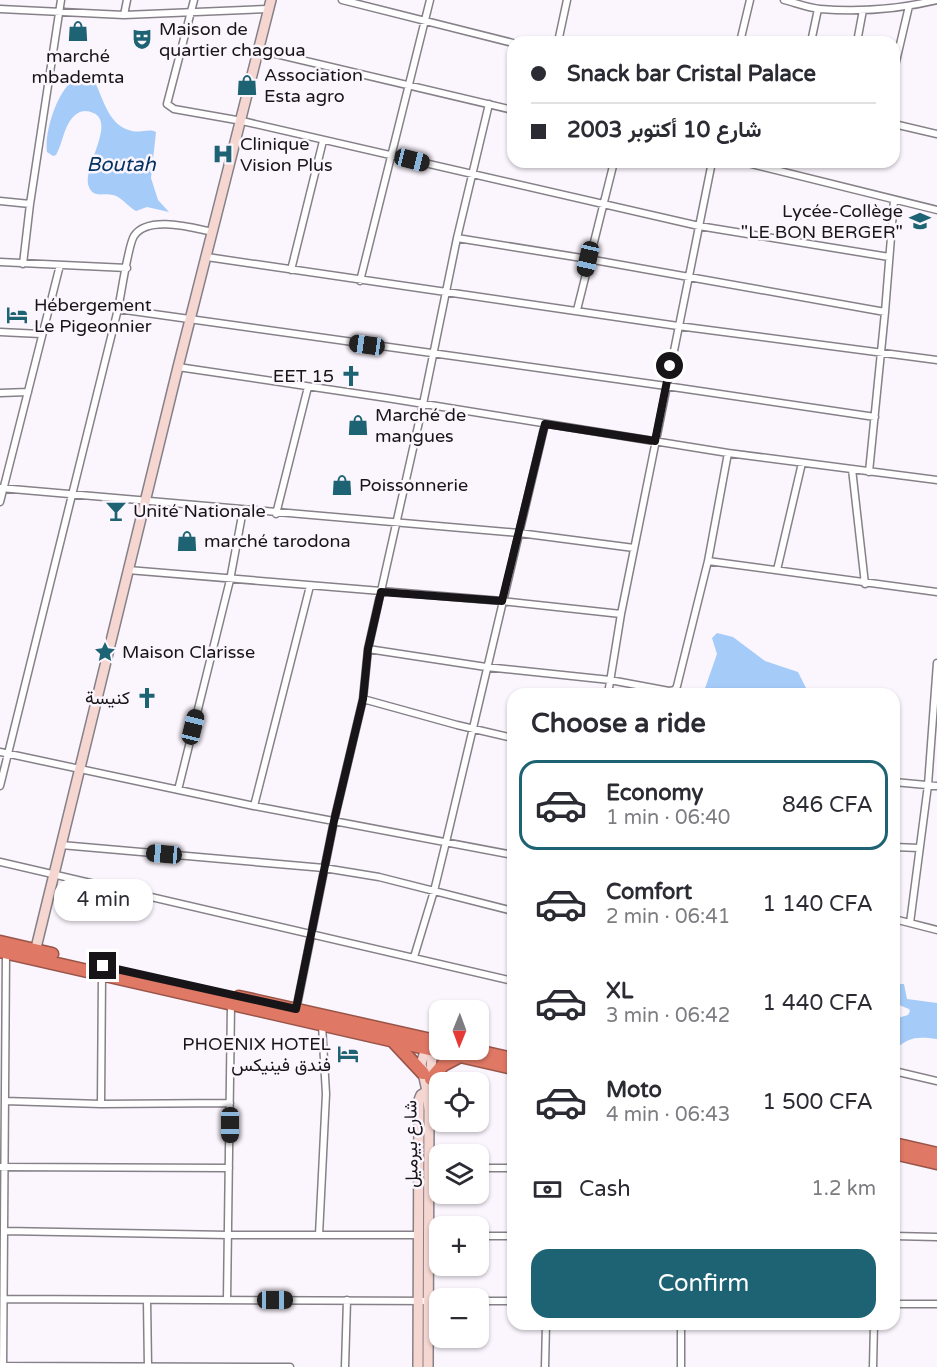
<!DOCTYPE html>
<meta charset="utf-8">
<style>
:root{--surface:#fff;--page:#f2f2f3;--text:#2b2b33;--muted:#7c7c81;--line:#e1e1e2;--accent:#1d6373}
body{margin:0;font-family:"Varela Round",Vazirmatn,sans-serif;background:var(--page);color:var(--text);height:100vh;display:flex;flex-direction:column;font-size:22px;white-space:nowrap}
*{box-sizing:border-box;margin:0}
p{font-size:20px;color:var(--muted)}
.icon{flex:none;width:33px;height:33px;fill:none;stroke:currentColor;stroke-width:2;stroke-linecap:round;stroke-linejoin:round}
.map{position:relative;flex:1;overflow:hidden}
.details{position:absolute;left:507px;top:688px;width:393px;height:642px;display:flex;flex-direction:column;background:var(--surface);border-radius:18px;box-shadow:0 2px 4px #0004}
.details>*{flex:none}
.top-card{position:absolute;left:507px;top:36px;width:393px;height:132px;border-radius:18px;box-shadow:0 2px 4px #0004;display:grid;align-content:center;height:132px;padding:0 24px;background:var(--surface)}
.needle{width:39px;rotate:181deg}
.controls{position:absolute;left:429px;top:1000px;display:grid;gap:12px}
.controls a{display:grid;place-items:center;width:60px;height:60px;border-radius:12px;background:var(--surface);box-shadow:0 2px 4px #0004;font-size:30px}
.end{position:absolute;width:27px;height:27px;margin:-14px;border:8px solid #171518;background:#fff;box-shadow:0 0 0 3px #fff}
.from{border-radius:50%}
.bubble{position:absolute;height:42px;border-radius:18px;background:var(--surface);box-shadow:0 2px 4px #0004;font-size:20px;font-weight:600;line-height:42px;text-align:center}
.car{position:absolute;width:18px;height:36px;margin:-18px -9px;border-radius:8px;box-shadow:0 0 4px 2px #0007;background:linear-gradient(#222 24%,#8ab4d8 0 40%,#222 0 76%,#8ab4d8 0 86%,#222 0)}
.top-card b{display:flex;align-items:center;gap:21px;height:57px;font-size:22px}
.top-card b+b{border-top:2px solid var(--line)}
.top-card i{width:15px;height:15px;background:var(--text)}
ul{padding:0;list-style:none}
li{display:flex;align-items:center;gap:18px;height:90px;margin:0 12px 9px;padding:0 12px;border:3px solid transparent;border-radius:18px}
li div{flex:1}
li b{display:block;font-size:22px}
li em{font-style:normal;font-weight:600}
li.active{border-color:var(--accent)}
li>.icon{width:54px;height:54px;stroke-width:1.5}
h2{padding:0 24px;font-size:27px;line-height:72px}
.pay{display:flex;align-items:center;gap:15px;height:66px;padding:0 24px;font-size:22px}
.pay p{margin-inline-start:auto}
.cta{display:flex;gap:12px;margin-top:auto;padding:12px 24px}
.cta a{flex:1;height:69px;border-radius:18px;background:var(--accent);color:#fff;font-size:24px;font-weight:600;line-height:69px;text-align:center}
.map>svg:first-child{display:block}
</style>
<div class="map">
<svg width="937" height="1367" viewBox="0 0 937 1367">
<rect width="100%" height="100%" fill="#fbf5fd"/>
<!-- water -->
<path fill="#a5cbf9" d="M77,78H87L95,82C104,101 109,126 132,131C141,133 149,128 156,132L151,178L158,200L169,212L147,207L136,211C128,207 122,197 113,195C104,192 94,199 89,187C80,168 124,114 85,111C80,111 76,114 73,117C63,128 63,143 56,155L53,156L47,152C44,132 58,87 77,78Z
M717,633L733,637L765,661L798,672L809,694H703L717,654L712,638Z
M898,984H904L907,999L937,1003V1039C917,1037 909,1036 894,1051V1019L908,1015L910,1011L909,1009L894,1003V986Z"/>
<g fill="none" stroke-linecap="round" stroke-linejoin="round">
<!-- stream -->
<path stroke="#a5cbf9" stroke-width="1.5" d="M424,1297V1269
M423,1367L424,1302"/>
<defs>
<path id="street" d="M194,0L167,104L174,109L242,121L699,226L889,257
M342,0L513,43
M784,0C796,3 808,8 820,9C858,12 900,9 937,0
M0,9L124,15L268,9
M124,15L127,0
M558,42L567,0
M740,42L750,0
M811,42L818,9
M857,42L863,10
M259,50L513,110
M894,70L909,6
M894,124L937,134
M743,162L937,210
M0,201L30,204L23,264
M30,204L61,0
M457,238L588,259L885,312
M207,257L678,326L937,360
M0,262L127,268
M291,270L323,141
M360,281L430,0
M118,309L666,386L875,417
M577,310L614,162
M0,332L41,334
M178,367L387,398L728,453L937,480
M0,393L28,392
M728,453L708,561L937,592
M852,469L865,584
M869,472L885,312L894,200
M0,488L519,533L634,548
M0,502L60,265
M276,514L308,387
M128,570L502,601L621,614
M777,570L802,463
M368,649L486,667L610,680L669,691L675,690L677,686L708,561
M608,694L621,614L712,162
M363,699L457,725L513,738
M0,752L254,806L513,855
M894,782L937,786
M0,786L118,309C121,296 128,245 134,236C148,215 193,228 213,232
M178,790L230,580L243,510
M254,806L310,586
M61,845L324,868L379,877L513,911
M894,847L919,848
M0,862L513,981
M894,919L937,930
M910,923L928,785L937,663
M414,957L434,891L446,842L545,424
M296,1010L334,821L363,699L368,649L423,404L457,238L489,104
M894,1071L937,1081
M5,1101L101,1104L230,1103
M101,1104L102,975
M0,1167L229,1168
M478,1168H513
M429,1169H440
M4,1231L228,1235H418
M319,1235L326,1094L322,1025
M428,1235H440
M478,1236H513
M894,1236L937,1237
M5,1299L440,1301
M147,1300L148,1367
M227,1300L231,1004
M478,1301H513
M894,1304H937
M0,1366L290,1367
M3,1367L6,953
M345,1367L347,1300
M545,1367L546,1324
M681,1367V1324
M873,1367L874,1324"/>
<path id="secondary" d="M34,956L178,367L271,0
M427,1045L421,1064L427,1091L429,1110L428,1367
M430,1080L432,1057L431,1043
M418,1367L419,1100L421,1095L427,1091"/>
<path id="highway" d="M0,942L52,954
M0,951L513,1068
M239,997L440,1042
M393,1041L423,1073
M473,1050L513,1059
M431,1079L443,1065L460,1056
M894,1144L937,1154
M894,1153L937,1163"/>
</defs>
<!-- street casing -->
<use href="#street" stroke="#868188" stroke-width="9"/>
<!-- secondary casing -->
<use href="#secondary" stroke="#868188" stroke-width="12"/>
<!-- highway casing -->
<use href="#highway" stroke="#995549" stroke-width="15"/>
<!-- street -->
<use href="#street" stroke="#fff" stroke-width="6"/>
<!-- secondary -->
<use href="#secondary" stroke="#f5d6d0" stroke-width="9"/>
<!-- highway -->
<use href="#highway" stroke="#df7864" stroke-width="12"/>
</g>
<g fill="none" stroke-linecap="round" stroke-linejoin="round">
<!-- route -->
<path stroke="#171518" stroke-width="8" d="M103,966L296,1009L334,821L363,699L368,649L381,592L502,601L545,424L655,441L670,366"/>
</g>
<!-- icons -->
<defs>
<symbol id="shop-bare" viewBox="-9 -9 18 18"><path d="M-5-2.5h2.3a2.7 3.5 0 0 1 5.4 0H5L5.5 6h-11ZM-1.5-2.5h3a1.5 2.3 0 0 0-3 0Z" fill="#1d6373" stroke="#fbf5fd" stroke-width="2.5" paint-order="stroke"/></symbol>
<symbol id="theatre-bare" viewBox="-9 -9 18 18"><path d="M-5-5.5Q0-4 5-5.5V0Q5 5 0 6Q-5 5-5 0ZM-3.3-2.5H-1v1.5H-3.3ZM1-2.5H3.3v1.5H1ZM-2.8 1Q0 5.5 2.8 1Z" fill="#1d6373" stroke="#fbf5fd" stroke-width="2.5" paint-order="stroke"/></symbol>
<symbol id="hospital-bare" viewBox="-9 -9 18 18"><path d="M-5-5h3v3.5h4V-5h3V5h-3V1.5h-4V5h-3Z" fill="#1d6373" stroke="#fbf5fd" stroke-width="2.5" paint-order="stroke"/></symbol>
<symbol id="school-bare" viewBox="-9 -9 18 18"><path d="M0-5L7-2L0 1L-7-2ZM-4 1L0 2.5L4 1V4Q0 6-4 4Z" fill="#1d6373" stroke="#fbf5fd" stroke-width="2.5" paint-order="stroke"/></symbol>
<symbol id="hotel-bare" viewBox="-9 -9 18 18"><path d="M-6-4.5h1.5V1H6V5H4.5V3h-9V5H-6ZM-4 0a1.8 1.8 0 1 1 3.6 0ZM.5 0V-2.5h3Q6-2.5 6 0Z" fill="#1d6373" stroke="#fbf5fd" stroke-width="2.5" paint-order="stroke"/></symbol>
<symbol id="church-bare" viewBox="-9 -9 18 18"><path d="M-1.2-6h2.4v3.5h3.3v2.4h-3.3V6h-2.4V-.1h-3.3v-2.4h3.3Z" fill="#1d6373" stroke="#fbf5fd" stroke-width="2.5" paint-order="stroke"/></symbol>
<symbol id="bar-bare" viewBox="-9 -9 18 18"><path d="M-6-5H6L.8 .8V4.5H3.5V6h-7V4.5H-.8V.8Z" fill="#1d6373" stroke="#fbf5fd" stroke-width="2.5" paint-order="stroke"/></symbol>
<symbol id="sight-bare" viewBox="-9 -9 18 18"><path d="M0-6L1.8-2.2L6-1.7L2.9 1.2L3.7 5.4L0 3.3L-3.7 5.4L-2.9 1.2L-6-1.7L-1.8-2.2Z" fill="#1d6373" stroke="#fbf5fd" stroke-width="2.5" paint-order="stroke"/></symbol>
</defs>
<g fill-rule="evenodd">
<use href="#shop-bare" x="63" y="16" width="30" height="30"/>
<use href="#theatre-bare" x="127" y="24" width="30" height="30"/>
<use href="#shop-bare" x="232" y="70" width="30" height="30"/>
<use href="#hospital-bare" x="208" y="139" width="30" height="30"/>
<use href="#school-bare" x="905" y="206" width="30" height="30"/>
<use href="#hotel-bare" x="2" y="300" width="30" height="30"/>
<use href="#church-bare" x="336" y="361" width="30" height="30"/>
<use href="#shop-bare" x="343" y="410" width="30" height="30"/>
<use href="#shop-bare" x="327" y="470" width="30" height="30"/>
<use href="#bar-bare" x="101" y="496" width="30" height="30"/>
<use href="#shop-bare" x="172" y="526" width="30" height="30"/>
<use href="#sight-bare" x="90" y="637" width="30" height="30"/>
<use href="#church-bare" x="132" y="683" width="30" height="30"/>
<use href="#hotel-bare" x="333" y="1039" width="30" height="30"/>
</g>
<g text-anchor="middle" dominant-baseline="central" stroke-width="5" stroke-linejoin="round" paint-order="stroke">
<!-- poi labels -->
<g font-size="18" fill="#171518" stroke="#fbf5fd" text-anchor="start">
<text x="159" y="29">Maison de<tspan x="159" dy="21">quartier chagoua</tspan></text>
<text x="78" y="56" text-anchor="middle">marché<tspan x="78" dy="21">mbademta</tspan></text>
<text x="264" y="75">Association<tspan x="264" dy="21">Esta agro</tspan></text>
<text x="240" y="144">Clinique<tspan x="240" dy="21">Vision Plus</tspan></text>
<text x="903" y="211" text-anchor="end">Lycée-Collège<tspan x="903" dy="21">"LE BON BERGER"</tspan></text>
<text x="34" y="305">Hébergement<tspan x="34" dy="21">Le Pigeonnier</tspan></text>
<text x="334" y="376" text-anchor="end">EET 15</text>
<text x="375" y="415">Marché de<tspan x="375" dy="21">mangues</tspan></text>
<text x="359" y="485">Poissonnerie</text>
<text x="133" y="511">Unité Nationale</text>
<text x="204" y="541">marché tarodona</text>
<text x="122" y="652">Maison Clarisse</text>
<text x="130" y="698" text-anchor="end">كنيسة</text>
<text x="331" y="1044" text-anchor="end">PHOENIX HOTEL<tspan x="331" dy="21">فندق فينيكس</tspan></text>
</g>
<!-- street labels -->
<g font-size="18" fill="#171518" stroke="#fbf5fd">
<text transform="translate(411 1144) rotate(-91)">شارع بيرميل</text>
</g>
<!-- water labels -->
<g font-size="20" font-style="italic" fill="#043362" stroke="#fbf5fd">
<text x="121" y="165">Boutah</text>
</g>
</g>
</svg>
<div class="controls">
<a><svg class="needle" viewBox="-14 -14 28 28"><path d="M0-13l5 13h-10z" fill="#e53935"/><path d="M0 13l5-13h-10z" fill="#7c7c81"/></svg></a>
<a><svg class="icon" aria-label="locate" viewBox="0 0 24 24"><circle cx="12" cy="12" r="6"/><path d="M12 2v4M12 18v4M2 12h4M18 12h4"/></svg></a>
<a><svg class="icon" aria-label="layers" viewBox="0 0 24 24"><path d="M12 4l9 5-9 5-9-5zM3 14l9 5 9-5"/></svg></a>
<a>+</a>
<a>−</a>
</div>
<i class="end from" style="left:670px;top:366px"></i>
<i class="end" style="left:103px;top:966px"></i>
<div class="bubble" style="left:54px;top:879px;width:99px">4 min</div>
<i class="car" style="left:412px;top:160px;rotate:104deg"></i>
<i class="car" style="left:588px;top:259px;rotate:193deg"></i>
<i class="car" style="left:367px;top:345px;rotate:278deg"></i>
<i class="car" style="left:193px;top:727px;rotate:14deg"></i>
<i class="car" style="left:164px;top:854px;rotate:275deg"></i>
<i class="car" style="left:230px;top:1125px;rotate:180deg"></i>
<i class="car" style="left:275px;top:1300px;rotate:90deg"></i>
<div class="top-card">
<b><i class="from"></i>Snack bar Cristal Palace</b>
<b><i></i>شارع 10 أكتوبر 2003</b>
</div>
<section class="details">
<h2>Choose a ride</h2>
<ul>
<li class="active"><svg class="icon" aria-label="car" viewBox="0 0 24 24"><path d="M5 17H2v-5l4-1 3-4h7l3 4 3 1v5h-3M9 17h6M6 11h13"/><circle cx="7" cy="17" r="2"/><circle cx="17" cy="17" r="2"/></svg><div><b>Economy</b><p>1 min · 06:40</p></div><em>846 CFA</em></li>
<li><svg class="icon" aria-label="car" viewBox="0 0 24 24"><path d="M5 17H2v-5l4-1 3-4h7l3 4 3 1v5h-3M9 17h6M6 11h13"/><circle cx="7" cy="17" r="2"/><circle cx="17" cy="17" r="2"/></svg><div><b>Comfort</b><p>2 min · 06:41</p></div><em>1 140 CFA</em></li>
<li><svg class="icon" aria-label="car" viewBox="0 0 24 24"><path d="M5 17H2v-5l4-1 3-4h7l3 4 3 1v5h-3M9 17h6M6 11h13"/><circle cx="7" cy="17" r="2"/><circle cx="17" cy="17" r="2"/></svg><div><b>XL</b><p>3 min · 06:42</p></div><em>1 440 CFA</em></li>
<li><svg class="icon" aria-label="car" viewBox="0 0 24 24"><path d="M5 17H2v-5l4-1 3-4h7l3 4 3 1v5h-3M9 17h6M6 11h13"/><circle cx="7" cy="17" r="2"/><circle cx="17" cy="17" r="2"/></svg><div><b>Moto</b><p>4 min · 06:43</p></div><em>1 500 CFA</em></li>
</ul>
<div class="pay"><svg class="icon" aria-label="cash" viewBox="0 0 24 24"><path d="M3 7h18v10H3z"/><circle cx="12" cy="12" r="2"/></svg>Cash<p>1.2 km</p></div>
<div class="cta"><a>Confirm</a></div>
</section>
</div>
